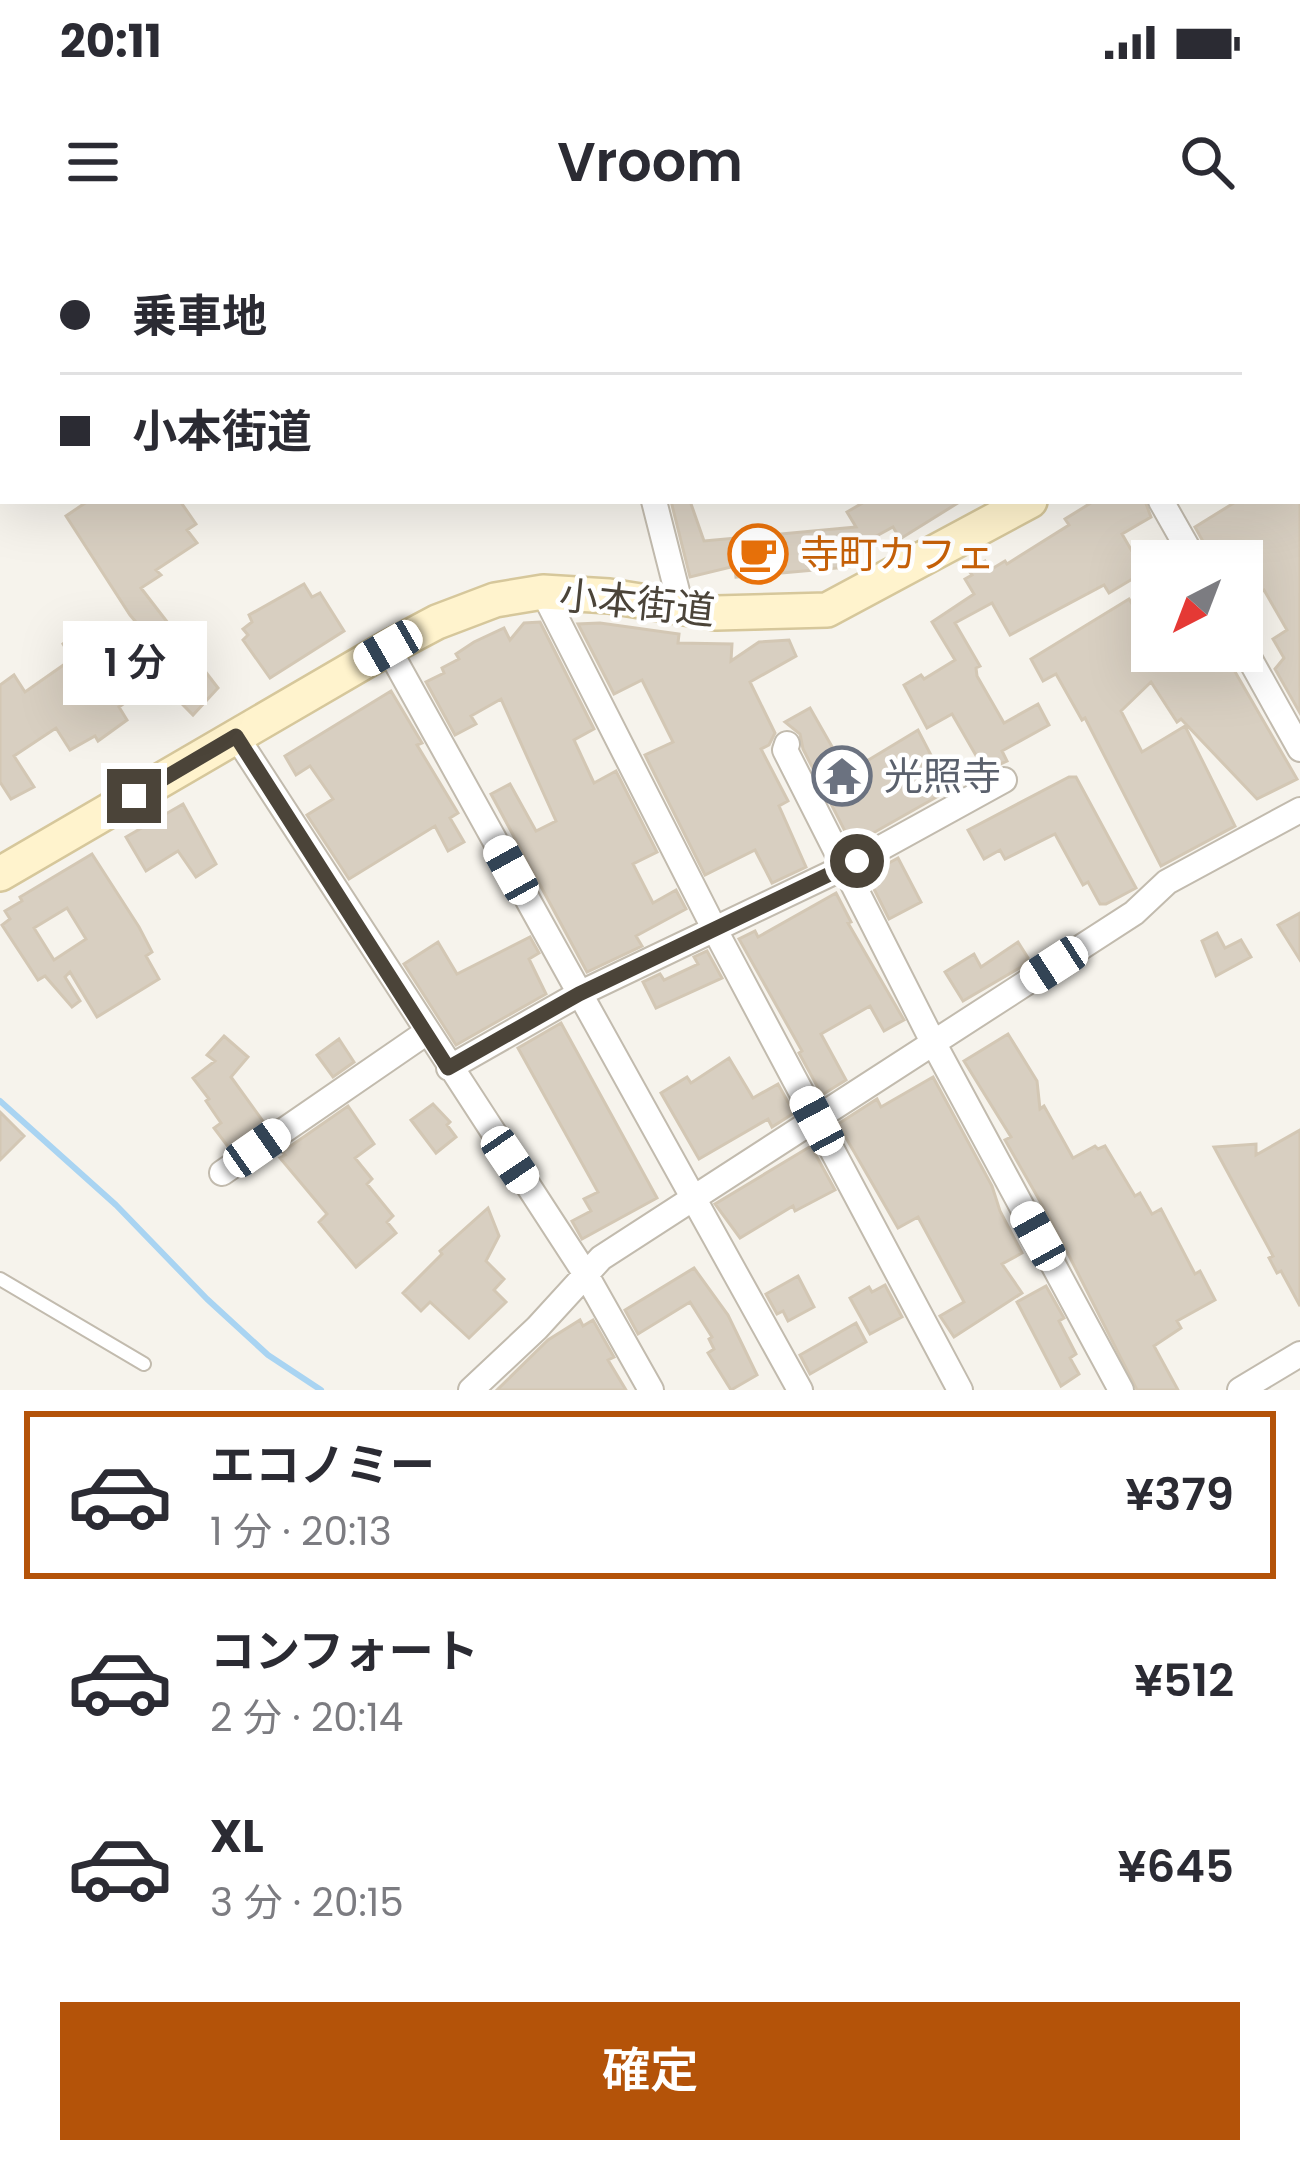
<!DOCTYPE html>
<html lang="ja">
<meta charset="utf-8">
<style>
:root{--surface:#fff;--page:#f7f7f7;--text:#2b2b33;--muted:#7c7c81;--line:#e1e1e2;--accent:#b45309}
body{margin:0;font-family:Poppins,"Noto Sans JP",sans-serif;background:var(--page);color:var(--text);height:100vh;display:flex;flex-direction:column;font-size:45px;white-space:nowrap}
*{box-sizing:border-box;margin:0}
p{font-size:39px;color:var(--muted)}
.icon{flex:none;width:66px;height:66px;fill:none;stroke:currentColor;stroke-width:2;stroke-linecap:round;stroke-linejoin:round}
.map{position:relative;height:1150px;overflow:hidden}
.panel{display:flex;flex-direction:column;background:var(--surface);flex:1}
.panel>*{flex:none}
.guide{position:absolute;left:0px;top:0px;width:1302px;height:264px;box-shadow:0 12px 48px #0002;display:grid;align-content:center;height:264px;padding:0 60px;background:var(--surface)}
.needle{width:78px;rotate:222deg}
.tools{position:absolute;left:1131px;top:300px;display:grid;gap:24px}
.tools a{display:grid;place-items:center;width:132px;height:132px;border-radius:0px;background:var(--surface);box-shadow:0 12px 48px #0002;font-size:60px}
.end{position:absolute;width:54px;height:54px;margin:-27px;border:15px solid #4b4439;background:#fff;box-shadow:0 0 0 6px #fff}
.from{border-radius:50%}
.bubble{position:absolute;height:84px;border-radius:0px;background:var(--surface);box-shadow:0 12px 48px #0002;font-size:39px;font-weight:600;line-height:84px;text-align:center}
.car{position:absolute;width:36px;height:72px;margin:-36px -18px;border-radius:15px;box-shadow:0 0 9px 3px #0007;background:linear-gradient(#fff 24%,#345 0 40%,#fff 0 76%,#345 0 86%,#fff 0)}
.guide b{display:flex;align-items:center;gap:42px;height:114px;font-size:45px}
.guide b+b{border-top:3px solid var(--line)}
.guide i{width:30px;height:30px;background:var(--text)}
ul{padding:21px 0 0;list-style:none}
li{display:flex;align-items:center;gap:36px;height:168px;margin:0 24px 18px;padding:0 36px;border:6px solid transparent;border-radius:0px}
li div{flex:1}
li b{display:block;font-size:45px}
li em{font-style:normal;font-weight:600}
li.active{border-color:var(--accent)}
li>.icon{width:108px;height:108px;stroke-width:1.5}
.action{display:flex;gap:24px;margin-top:auto;padding:24px 60px}
.action a{flex:1;height:138px;border-radius:0px;background:var(--accent);color:#fff;font-size:48px;font-weight:600;line-height:138px;text-align:center}
.status{display:flex;justify-content:space-between;align-items:center;height:84px;padding:0 60px;background:var(--surface);direction:ltr}
.status svg{height:33px;fill:currentColor}
header{display:flex;justify-content:space-between;align-items:center;height:156px;padding:0 60px;background:var(--surface);font-size:54px;font-weight:600}
.map>svg:first-child{display:block}
</style>
<div class="status"><b>20:11</b><svg viewBox="0 0 49 12"><path d="M0 12V9h3v3zM5 12V6h3v6zM10 12V3h3v9zM15 12V0h3v12zM26 1h20v11H26zM47 4h2v5h-2z"/></svg></div>
<header><svg class="icon" aria-label="menu" viewBox="0 0 24 24"><path d="M4 6h16M4 12h16M4 18h16"/></svg>Vroom<svg class="icon" aria-label="search" viewBox="0 0 24 24"><circle cx="10" cy="10" r="6"/><path d="M15 15l6 6"/></svg></header>
<div class="map">
<svg width="1300" height="1150" viewBox="0 0 1300 1150">
<rect width="100%" height="100%" fill="#f6f3ec"/>
<g fill="none" stroke-linecap="round" stroke-linejoin="round">
<!-- stream -->
<path stroke="#a9d4f2" stroke-width="6" d="M0,861L116,965L207,1059L268,1115L321,1150"/>
</g>
<!-- building -->
<path fill="#d8cfc1" stroke="#d3c7b4" stroke-width="3" fill-rule="evenodd" d="M88,261H180L196,284L187,290L197,303L156,330L161,335L141,348L218,448L193,475L134,415L152,401L130,375L66,276Z
M671,261H690L704,301L856,287L847,272L866,261H961L900,299L893,287L847,312L849,327L736,337L735,326L690,337Z
M1094,261H1145L1151,277L1122,294L1144,332L1109,353L1104,345L1010,395L992,363L955,383L980,426L976,428L977,436L1004,483L1038,464L1049,485L1002,511L1007,521L985,531L952,474L927,488L904,445L921,435L924,439L955,420L932,382L974,354L965,339L972,335L969,331L985,321L990,330L1005,321L1007,324L1069,285L1065,279Z
M1237,261H1300V473L1275,429L1284,418L1273,399L1287,390L1264,350L1242,363V321H1221L1216,313L1211,316L1195,287Z
M304,344L312,357L320,353L344,391L270,438L243,400L248,395L243,389L252,382L249,375Z
M1129,359L1146,386L1152,383V411H1223L1297,539L1257,559L1181,479L1177,482L1151,442L1121,471L1142,512L1185,486L1235,586L1161,626L1085,478L1082,480L1056,434L1043,441L1031,419Z
M540,382L594,489L574,500L594,543L616,531L657,612L633,624L653,663L676,650L686,669L636,696L642,706L587,732L491,554L510,544L536,591L556,581L501,459L471,476L476,484L455,495L426,442L444,433L442,428L459,419L456,414L474,402L504,388L510,400L524,383Z
M600,383L679,394L678,403L732,404L731,421L759,402L789,400L796,416L750,442L775,493L769,505L761,509L788,561L779,566L806,627L772,643L755,610L705,635L645,515L673,502L642,440L614,454L578,384Z
M84,388L95,397L117,428L122,424L140,452L119,467L127,480L98,501L95,496L70,510L56,488L14,516L34,547L11,559L0,542V445L14,435L25,452L72,419L63,404Z
M391,451L422,503L417,505L458,573L450,578L464,602L448,611L435,586L349,639L307,575L333,559L310,526L296,535L285,516Z
M810,468L847,533L918,490L949,550L852,605L803,509L800,494L785,482Z
M1069,537H1076L1136,648L1106,664H1100L1088,642L1083,645L1055,594L1005,619L1000,610L984,619L968,590Z
M183,564L216,624L196,637L178,611L146,631L126,597Z
M92,614L139,687L152,712L146,716L159,739L97,777L70,732L65,737L80,761L72,767L45,736L38,740L2,685L10,679L5,671L22,661L20,657ZM67,668L86,699L54,720L34,688Z
M898,618L921,662L889,679L867,635Z
M836,653L851,682L848,683L904,780L884,791L870,766L821,794L846,840L822,855L799,813L802,811L739,699L755,691L758,697Z
M1300,673V720L1278,685Z
M1217,693L1225,708L1241,700L1251,717L1216,736L1202,701Z
M530,697L539,713L529,719L546,754L456,805L404,724L438,702L457,734Z
M1018,702L1028,718L1021,727L963,761L945,732L974,714L981,727Z
M707,711L722,738L656,768L643,742L660,734L664,740L698,724L694,717Z
M561,783L657,958L582,999L572,981L591,971L584,959L598,952L518,808Z
M1008,794L1037,841L1040,869L1044,866L1073,918L1095,906L1098,909L1105,906L1135,956L1140,953L1152,974L1161,969L1195,1034L1200,1031L1215,1060L1177,1081L1181,1088L1154,1106L1178,1150H1137L1053,984L1005,900L1011,897L964,821Z
M224,796L248,817L231,837L265,884L229,908L214,888L221,883L206,861L209,859L193,838L215,821L207,815Z
M339,799L354,822L333,837L317,815Z
M729,818L753,858L778,844L794,873L772,887L768,879L699,919L661,853L687,837L691,843Z
M933,837L992,946L1000,971L1022,1013L1002,1024L1022,1053L954,1097L940,1076L964,1062L918,977L898,988L838,884L877,859L881,867Z
M433,864L450,882L447,885L456,897L436,913L411,880Z
M348,866L374,904L355,918L372,939L367,944L393,976L387,982L396,993L356,1027L319,982L327,974L280,918L285,915L282,912Z
M0,872L24,896L0,920Z
M1300,890V1066L1281,1031L1277,1033L1269,1018L1273,1016L1214,907L1256,904V915Z
M811,906L835,950L795,971L793,966L740,998L715,964Z
M488,968L499,996L486,1021L504,1039L494,1050L506,1062L469,1098L430,1062L421,1071L403,1053L442,1014L440,1011Z
M694,1028L728,1075L757,1135L731,1150L708,1113L714,1109L709,1099L712,1097L690,1062L638,1094L625,1070Z
M798,1036L814,1067L788,1081L783,1071L777,1074L766,1054Z
M885,1045L902,1077L870,1094L850,1058L869,1047L872,1052Z
M1046,1046L1064,1078L1059,1081L1076,1114L1070,1118L1079,1134L1061,1146L1017,1062Z
M580,1080L583,1086L593,1080L614,1117L608,1120L626,1150H497L548,1100Z
M856,1083L866,1102L810,1134L800,1115Z"/>
<g fill="none" stroke-linecap="round" stroke-linejoin="round">
<defs>
<path id="lane" d="M0,1039L144,1124"/>
<path id="street" d="M191,0L193,3
M610,0V3
M1013,0L1015,3
M1257,0L1259,3
M281,3L286,0
M1299,75L1300,76
M0,129L3,128
M654,261L681,367
M1161,261L1195,321
M543,352L715,690L960,1150
M1242,405L1300,509
M388,408L800,1150
M236,496L585,1033L651,1150
M787,504L785,510L934,804L1121,1150
M449,828L579,754L857,621L1004,540
M222,933L427,792
M471,1150L537,1088L601,1018L1134,673L1167,642L1300,570
M1240,1150L1300,1114"/>
<path id="secondary" d="M1299,105L1300,104
M0,634L388,408L437,382L495,360L543,352L609,356L716,373L827,370L1030,261"/>
</defs>
<!-- lane casing -->
<use href="#lane" stroke="#c2bbae" stroke-width="16"/>
<!-- street casing -->
<use href="#street" stroke="#c2bbae" stroke-width="28"/>
<!-- secondary casing -->
<use href="#secondary" stroke="#d6c79b" stroke-width="38"/>
<!-- lane -->
<use href="#lane" stroke="#fff" stroke-width="12"/>
<!-- street -->
<use href="#street" stroke="#fff" stroke-width="24"/>
<!-- secondary -->
<use href="#secondary" stroke="#fff3cd" stroke-width="33"/>
</g>
<g fill="none" stroke-linecap="round" stroke-linejoin="round">
<!-- route -->
<path stroke="#4b4439" stroke-width="15" d="M134,556L236,496L448,828L579,754L857,621"/>
</g>
<!-- icons -->
<defs>
<symbol id="cafe-ring" viewBox="-11 -11 22 22"><circle r="9.5" fill="#fff" stroke="#e8710a" stroke-width="1.5"/><path d="M-5.5-4.5H6V0H3Q3 3.5 0 3.5H-2.5Q-5.5 3.5-5.5 0ZM3-3.2v2h1.7v-2ZM-6 4.5H4V6H-6Z" fill="#e8710a"/></symbol>
<symbol id="temple-ring" viewBox="-11 -11 22 22"><circle r="9.5" fill="#fff" stroke="#6b7280" stroke-width="1.5"/><path d="M0-6L5-2H3V0L6.5 2.5H4V6H1.5V3h-3V6H-4V2.5H-6.5L-3 0V-2H-5Z" fill="#6b7280"/></symbol>
</defs>
<g fill-rule="evenodd">
<use href="#cafe-ring" x="725" y="281" width="66" height="66"/>
<use href="#temple-ring" x="809" y="503" width="66" height="66"/>
</g>
<g text-anchor="middle" dominant-baseline="central" stroke-width="9" stroke-linejoin="round" paint-order="stroke">
<!-- food labels -->
<g font-size="39" fill="#c56008" stroke="#fff" text-anchor="start">
<text x="800" y="314">寺町カフェ</text>
</g>
<!-- street labels -->
<g font-size="39" fill="#4b4439" stroke="#fff">
<text transform="translate(637 363) rotate(6)">小本街道</text>
</g>
<!-- worship labels -->
<g font-size="39" fill="#5b616d" stroke="#fff" text-anchor="start">
<text x="884" y="536">光照寺</text>
</g>
</g>
</svg>
<div class="tools">
<a><svg class="needle" viewBox="-14 -14 28 28"><path d="M0-13l5 13h-10z" fill="#e53935"/><path d="M0 13l5-13h-10z" fill="#7c7c81"/></svg></a>
</div>
<i class="end from" style="left:857px;top:621px"></i>
<i class="end" style="left:134px;top:556px"></i>
<div class="bubble" style="left:63px;top:381px;width:144px">1 分</div>
<i class="car" style="left:388px;top:408px;rotate:240deg"></i>
<i class="car" style="left:511px;top:630px;rotate:331deg"></i>
<i class="car" style="left:1054px;top:725px;rotate:237deg"></i>
<i class="car" style="left:817px;top:881px;rotate:332deg"></i>
<i class="car" style="left:257px;top:908px;rotate:55deg"></i>
<i class="car" style="left:510px;top:920px;rotate:146deg"></i>
<i class="car" style="left:1038px;top:996px;rotate:331deg"></i>
<div class="guide">
<b><i class="from"></i>乗車地</b>
<b><i></i>小本街道</b>
</div>
</div>
<section class="panel">
<ul>
<li class="active"><svg class="icon" aria-label="car" viewBox="0 0 24 24"><path d="M5 17H2v-5l4-1 3-4h7l3 4 3 1v5h-3M9 17h6M6 11h13"/><circle cx="7" cy="17" r="2"/><circle cx="17" cy="17" r="2"/></svg><div><b>エコノミー</b><p>1 分 · 20:13</p></div><em>¥379</em></li>
<li><svg class="icon" aria-label="car" viewBox="0 0 24 24"><path d="M5 17H2v-5l4-1 3-4h7l3 4 3 1v5h-3M9 17h6M6 11h13"/><circle cx="7" cy="17" r="2"/><circle cx="17" cy="17" r="2"/></svg><div><b>コンフォート</b><p>2 分 · 20:14</p></div><em>¥512</em></li>
<li><svg class="icon" aria-label="car" viewBox="0 0 24 24"><path d="M5 17H2v-5l4-1 3-4h7l3 4 3 1v5h-3M9 17h6M6 11h13"/><circle cx="7" cy="17" r="2"/><circle cx="17" cy="17" r="2"/></svg><div><b>XL</b><p>3 分 · 20:15</p></div><em>¥645</em></li>
</ul>
<div class="action"><a>確定</a></div>
</section>
